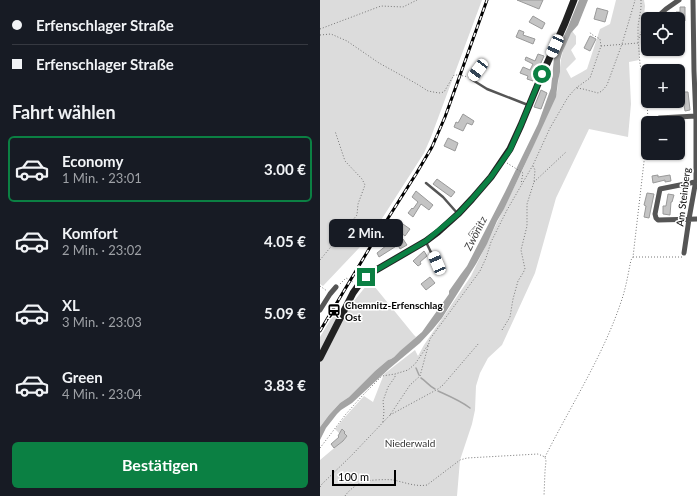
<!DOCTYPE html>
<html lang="de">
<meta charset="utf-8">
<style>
:root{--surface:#171b24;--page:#20242c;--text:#f1f3f6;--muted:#9ea1a6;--line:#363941;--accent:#0b8043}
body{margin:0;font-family:Lato,sans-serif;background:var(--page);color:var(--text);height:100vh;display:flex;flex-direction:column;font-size:15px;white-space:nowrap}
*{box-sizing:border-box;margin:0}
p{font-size:13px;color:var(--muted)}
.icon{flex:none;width:22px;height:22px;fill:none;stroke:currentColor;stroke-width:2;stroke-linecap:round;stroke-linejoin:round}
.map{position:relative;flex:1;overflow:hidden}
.drawer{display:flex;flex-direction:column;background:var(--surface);width:320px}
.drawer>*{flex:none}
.hud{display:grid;align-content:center;height:88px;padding:0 12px;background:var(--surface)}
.controls{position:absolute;left:321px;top:12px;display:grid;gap:8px}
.controls a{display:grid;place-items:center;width:44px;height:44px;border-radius:6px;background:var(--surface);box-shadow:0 1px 3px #0004;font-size:20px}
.scale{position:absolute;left:12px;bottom:10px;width:64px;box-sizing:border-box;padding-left:4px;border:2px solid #000;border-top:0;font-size:11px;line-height:14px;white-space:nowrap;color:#000;-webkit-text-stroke:3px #fff;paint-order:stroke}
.end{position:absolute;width:18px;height:18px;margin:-9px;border:5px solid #0b8043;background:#fff;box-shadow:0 0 0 2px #fff}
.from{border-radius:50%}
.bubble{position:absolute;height:28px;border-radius:6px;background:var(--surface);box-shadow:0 1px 3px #0004;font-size:13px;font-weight:700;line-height:28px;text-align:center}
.car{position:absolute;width:12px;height:24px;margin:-12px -6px;border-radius:5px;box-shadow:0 0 3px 1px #0007;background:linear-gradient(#fff 24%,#345 0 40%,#fff 0 76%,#345 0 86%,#fff 0)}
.hud b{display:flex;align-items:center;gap:14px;height:38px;font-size:15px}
.hud b+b{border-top:1px solid var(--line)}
.hud i{width:10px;height:10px;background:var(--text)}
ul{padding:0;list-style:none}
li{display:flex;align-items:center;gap:12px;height:66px;margin:0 8px 6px;padding:0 4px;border:2px solid transparent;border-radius:6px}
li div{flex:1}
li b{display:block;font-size:15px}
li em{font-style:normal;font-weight:700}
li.active{border-color:var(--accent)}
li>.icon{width:36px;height:36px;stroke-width:1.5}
h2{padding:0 12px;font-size:18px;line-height:48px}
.primary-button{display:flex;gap:8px;margin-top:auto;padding:8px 12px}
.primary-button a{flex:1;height:46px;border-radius:6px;background:var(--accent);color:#fff;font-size:16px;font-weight:700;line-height:46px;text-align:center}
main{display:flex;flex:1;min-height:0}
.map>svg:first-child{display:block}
</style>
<main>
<section class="drawer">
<div class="hud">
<b><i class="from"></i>Erfenschlager Straße</b>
<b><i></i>Erfenschlager Straße</b>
</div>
<h2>Fahrt wählen</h2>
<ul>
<li class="active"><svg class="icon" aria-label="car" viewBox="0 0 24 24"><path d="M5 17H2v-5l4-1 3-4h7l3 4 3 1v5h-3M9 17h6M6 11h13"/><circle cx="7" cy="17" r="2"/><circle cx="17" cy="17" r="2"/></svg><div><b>Economy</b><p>1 Min. · 23:01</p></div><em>3.00 €</em></li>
<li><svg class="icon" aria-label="car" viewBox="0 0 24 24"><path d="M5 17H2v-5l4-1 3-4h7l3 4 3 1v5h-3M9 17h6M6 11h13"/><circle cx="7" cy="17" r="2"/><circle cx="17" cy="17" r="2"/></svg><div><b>Komfort</b><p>2 Min. · 23:02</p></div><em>4.05 €</em></li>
<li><svg class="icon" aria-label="car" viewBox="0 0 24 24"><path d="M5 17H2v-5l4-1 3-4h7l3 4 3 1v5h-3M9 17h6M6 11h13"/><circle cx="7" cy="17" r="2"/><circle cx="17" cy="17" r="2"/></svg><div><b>XL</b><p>3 Min. · 23:03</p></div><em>5.09 €</em></li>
<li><svg class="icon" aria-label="car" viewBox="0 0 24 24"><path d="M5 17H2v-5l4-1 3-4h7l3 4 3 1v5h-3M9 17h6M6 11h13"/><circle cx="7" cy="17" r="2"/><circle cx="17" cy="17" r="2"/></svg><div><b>Green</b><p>4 Min. · 23:04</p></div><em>3.83 €</em></li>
</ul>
<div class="primary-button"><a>Bestätigen</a></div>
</section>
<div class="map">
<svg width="377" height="496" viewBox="0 0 377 496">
<rect width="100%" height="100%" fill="#fff"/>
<!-- green -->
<path fill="#dcdcdc" d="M0,0H162L111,137L104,153L45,245L40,247L3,286L0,284Z
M296,0H324L325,6L319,60L309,62L311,104L308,137L269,129L236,198L215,273L182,345L168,358L160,373L156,386L155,410L152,424L140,460L137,496H0V460L25,439L15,429L24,418L44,396L53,402L64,374L95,350L98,356L104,345L151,276L203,169L237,92L241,59L245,44L252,31L256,36V44L251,50L256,59L246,69L251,78L262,72L267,69L280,29L290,24Z
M50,281L94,335L96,337L74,357L71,359L68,360L55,371L29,397L20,403L9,415L0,427V337L18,307L21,312L26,311Z"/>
<!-- water -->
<path fill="#a3a3a3" d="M259,0H268L258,25L251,33L242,53L240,60V72L238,81L236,97L214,145L184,209L177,221L167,244L156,264L122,318L113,329L100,343L70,368L32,403L21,410L17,414L6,428L0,440V427L9,415L20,403L29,397L55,371L68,360L71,359L74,357L80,351L102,332L129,294V291L141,274L147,266L185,192L218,124L231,88L234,58L247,29Z"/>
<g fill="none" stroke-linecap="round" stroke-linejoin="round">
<!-- stream -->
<path stroke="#a3a3a3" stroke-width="1.5" d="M96,368L99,375
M101,378C106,381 109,386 115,389
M118,391C129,396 141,401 150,408"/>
</g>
<!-- building -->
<path fill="#c4c4c4" stroke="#999" d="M197,0H223L219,9Z
M360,7H365V21H360V16H356V12H360Z
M277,8L288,11L285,22L274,19Z
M213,16L225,23L222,29L209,22Z
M199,30L204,32L203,35L215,39L213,44L196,37Z
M270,36L276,39L270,51L264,48Z
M218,54L224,56L213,81L207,79L208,76L200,73L203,67L210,70L213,64L205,60L206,57L215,61Z
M221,90L227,93L221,109L214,107Z
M362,92H368L370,110L365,111Z
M143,114L154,121L152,125L147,123L143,131L134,127L136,122L138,123Z
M128,138L138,143L135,151L124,146Z
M338,175V177L350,175L351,181L345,182V180L333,183L332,176Z
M117,179L135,192L131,197L113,184Z
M96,191L113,205L109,210L101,204L93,217L88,213L92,208L93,209L98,202L92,197Z
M327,193L334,194L329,218L324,217L326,206L324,205Z
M348,194L354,195L352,202H351L350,215L343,214V206H346Z
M80,222L90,229L85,236L76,229Z
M155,226L161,232L154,240L148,234Z
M83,239L87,245L80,249L78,245L59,257L57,253L67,245L64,242L67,240L70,243L71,242L72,245Z
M104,251L107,256L100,262L101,264L98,266L93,261Z
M110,277L115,283L106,290L101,284Z
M22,429L25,432L24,433L27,436L23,441L14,448L11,444L19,437L18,436Z"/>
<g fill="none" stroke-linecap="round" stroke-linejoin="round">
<!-- path -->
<path stroke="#777" stroke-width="1" stroke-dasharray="1 2" stroke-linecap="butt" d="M321,0V8L318,26V39L320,64L327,98L328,123
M0,29L61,6L83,7L97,0
M0,35L11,34L27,41L59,63L97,84L108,91L119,93L124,92L134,75H138L149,77
M319,38L325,21H328
M281,46L318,43
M257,88L263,89L278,93L282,91L287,85L302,44L314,4L315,0
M187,163L203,173L201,184
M214,182L246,152
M313,257H362
M0,260L37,215L38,204L45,185L42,179L25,161L15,131
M20,284L26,278L33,282H34
M0,286L7,291
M182,330L190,317L193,299L198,281L203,273L205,269L201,250L207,226V204L214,182L215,170L213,166
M70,415L118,389L123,385L159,343
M63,422L64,411L63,401L68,387L75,377V374
M0,448L26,414L43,395L62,376L75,374L88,370L95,364L108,345
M225,457C251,405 283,356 301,302C306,288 308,274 311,260L313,257L328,127
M0,487L2,484L31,456L70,415L90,385L100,376L110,339L160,271L166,258L171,242L187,210L213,165L230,128L248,97L256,88L270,78L281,46L280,39L271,34L270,32
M25,496C29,490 36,485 42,482C46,480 68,479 73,480C84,482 95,487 107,485L140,460L147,458L218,454L225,457L226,461L225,471L224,496"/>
<!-- lane -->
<path stroke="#555" stroke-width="2.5" d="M158,70L151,79L167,89L208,105
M106,183L123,197L138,214
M106,242L120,271"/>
<!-- street -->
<path stroke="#555" stroke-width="5" d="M335,19L346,9L359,0
M339,118L376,116
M375,182L340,189L335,214L336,218L338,220L377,219
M364,253L369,219L376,180V120L374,71L373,0
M0,310L10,294L16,287"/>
<!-- secondary -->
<path stroke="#222" stroke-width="7" d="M0,358L33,293L38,286L51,273L106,241L118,232L138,214L152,199L171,177L190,149L201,125L218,84L245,23L254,0"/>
<defs>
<path id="rail" d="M0,331L58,234L96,174L112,147L125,117L167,0"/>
</defs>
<!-- rail casing -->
<use href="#rail" stroke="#000" stroke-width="3"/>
<!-- rail -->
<use href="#rail" stroke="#fff" stroke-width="1.5" stroke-dasharray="4.5" stroke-linecap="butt"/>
</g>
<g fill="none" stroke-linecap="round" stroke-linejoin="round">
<!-- route -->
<path stroke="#0b8043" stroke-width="5" d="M46,277L51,273L106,241L138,214L152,199L171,177L190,150L201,125L222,74"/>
</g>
<!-- icons -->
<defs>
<symbol id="station-bare" viewBox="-9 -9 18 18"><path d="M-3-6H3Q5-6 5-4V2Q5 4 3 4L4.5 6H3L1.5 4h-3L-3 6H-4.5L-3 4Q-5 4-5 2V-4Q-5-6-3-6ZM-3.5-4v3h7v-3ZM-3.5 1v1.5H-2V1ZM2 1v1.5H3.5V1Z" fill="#000" stroke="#fff" stroke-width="2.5" paint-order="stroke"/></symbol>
</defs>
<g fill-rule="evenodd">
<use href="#station-bare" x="4" y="301" width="20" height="20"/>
</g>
<g text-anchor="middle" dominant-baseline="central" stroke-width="3" stroke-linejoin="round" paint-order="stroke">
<!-- street labels -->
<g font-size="10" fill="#000" stroke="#fff">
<text transform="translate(363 197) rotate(-83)">Am Steinberg</text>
</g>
<!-- poi labels -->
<g font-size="10" font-weight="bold" fill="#000" stroke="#fff" text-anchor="start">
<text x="25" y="305">Chemnitz-Erfenschlag<tspan x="25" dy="12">Ost</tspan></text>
</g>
<!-- park labels -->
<g font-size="10" fill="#333" stroke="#fff">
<text x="90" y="443">Niederwald</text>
</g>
<!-- water labels -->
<g font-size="11" font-style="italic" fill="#444" stroke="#fff">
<text transform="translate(155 233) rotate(-63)">Zwönitz</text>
</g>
</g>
</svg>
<div class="controls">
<a><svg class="icon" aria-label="locate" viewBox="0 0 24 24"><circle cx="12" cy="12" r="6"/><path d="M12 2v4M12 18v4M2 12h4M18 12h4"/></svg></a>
<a>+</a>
<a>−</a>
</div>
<div class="scale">100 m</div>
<i class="end from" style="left:222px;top:74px"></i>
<i class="end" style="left:46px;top:277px"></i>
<div class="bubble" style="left:9px;top:219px;width:74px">2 Min.</div>
<i class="car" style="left:235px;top:46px;rotate:204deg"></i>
<i class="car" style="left:158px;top:70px;rotate:217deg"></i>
<i class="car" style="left:117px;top:263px;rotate:337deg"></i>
</div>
</main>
